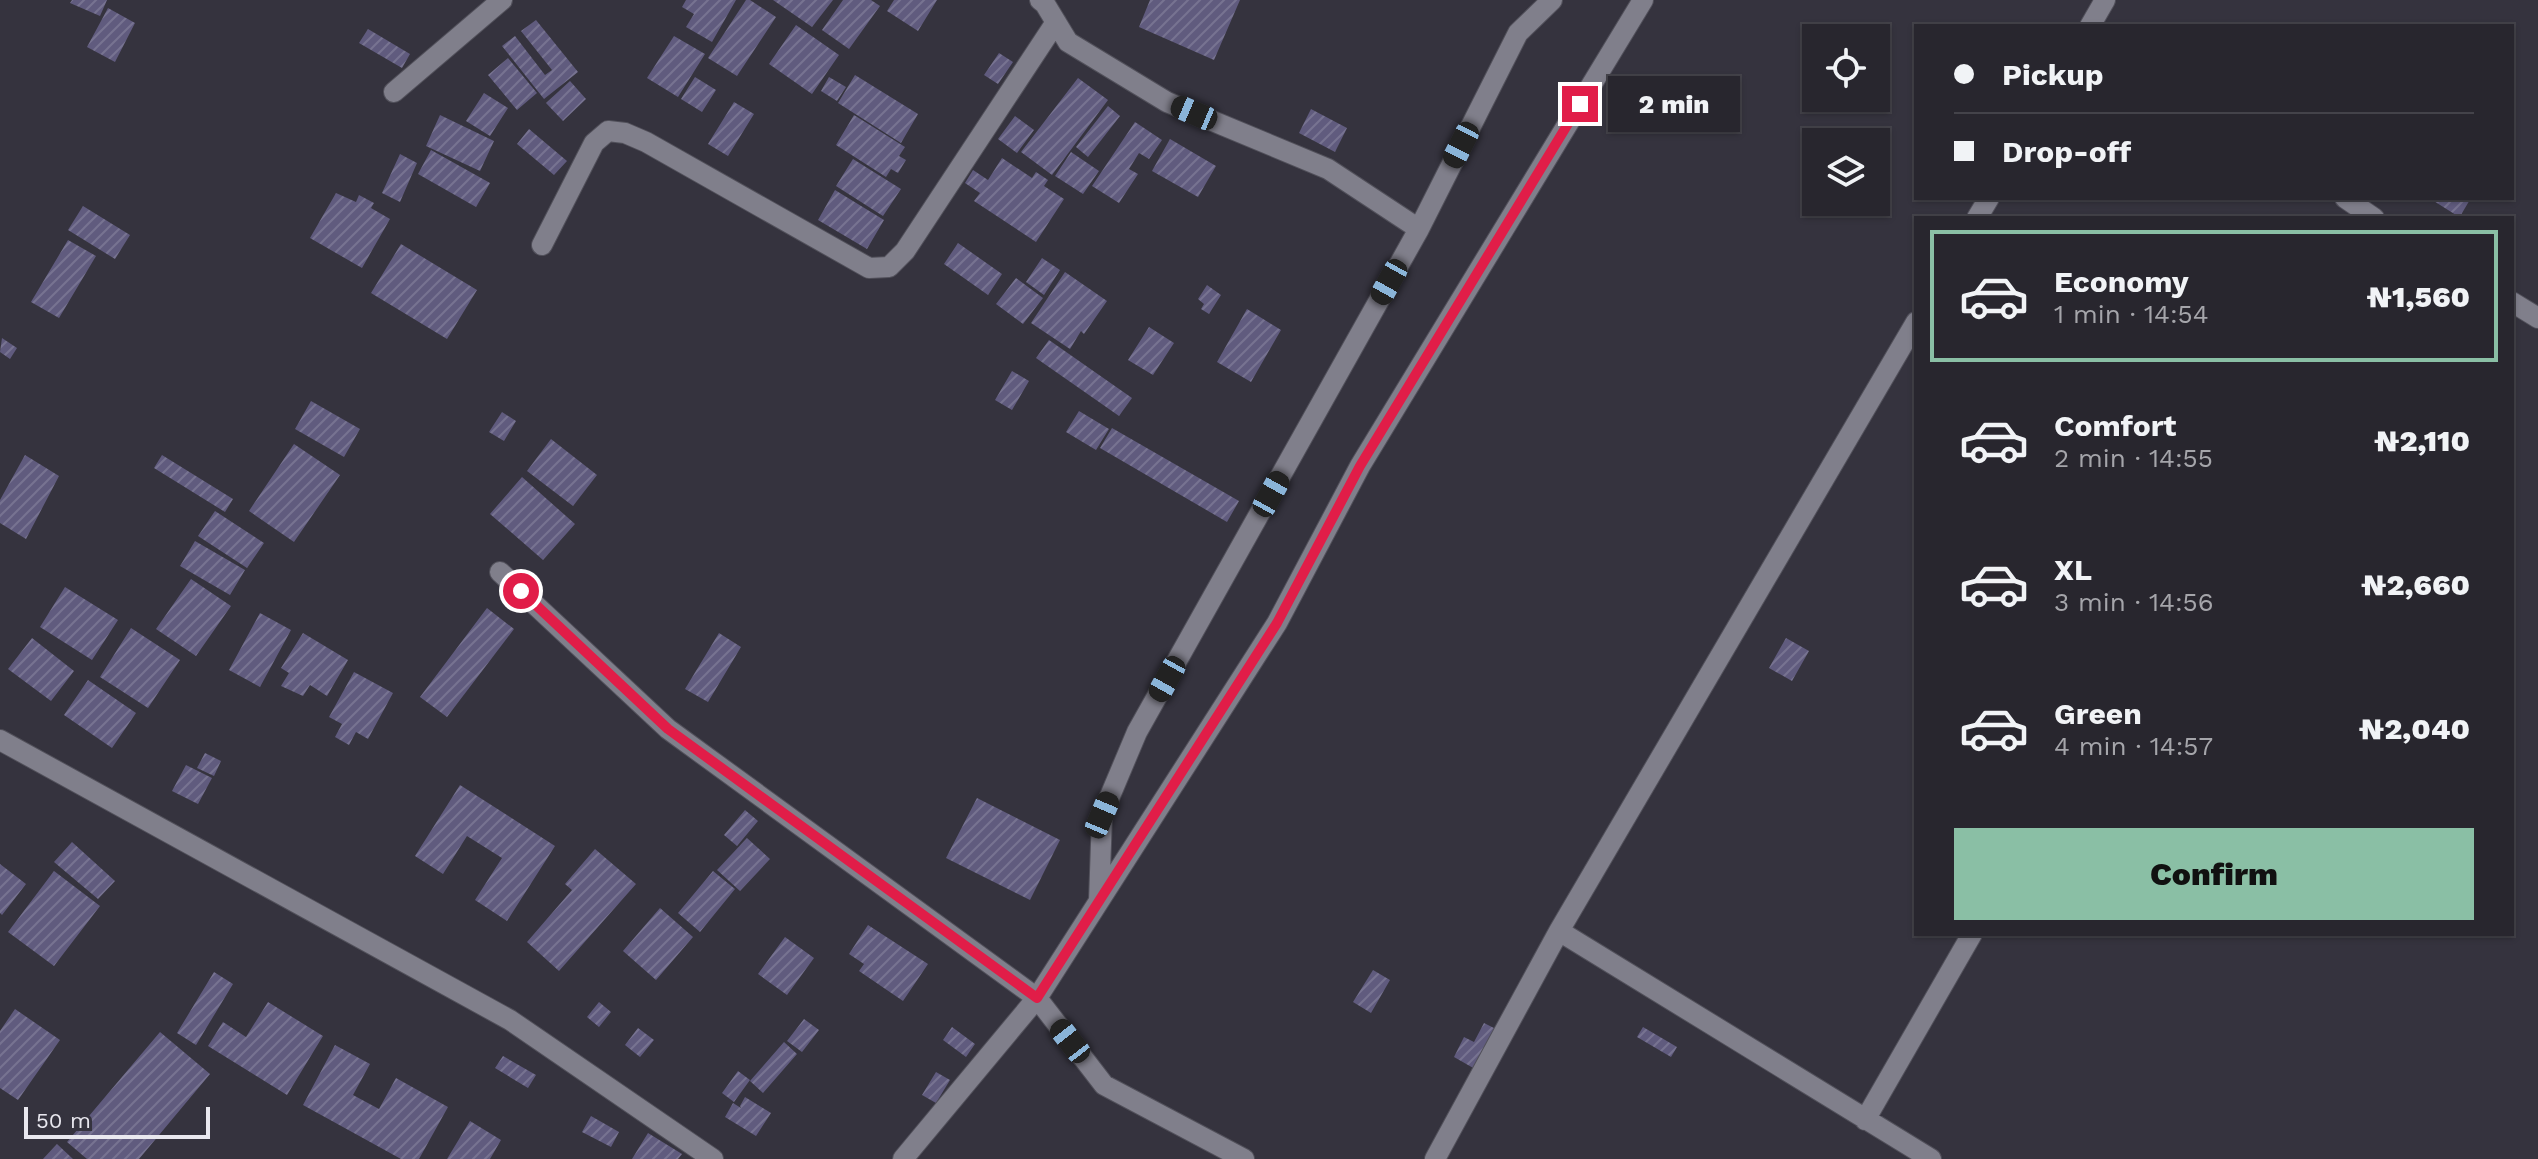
<!DOCTYPE html>
<meta charset="utf-8">
<style>
:root{--surface:#28262e;--page:#302e36;--text:#f1f3f6;--muted:#a5a5aa;--line:#44434a;--accent:#8abfa5}
body{margin:0;font-family:"Work Sans",sans-serif;background:var(--page);color:var(--text);height:100vh;display:flex;flex-direction:column;font-size:30px;white-space:nowrap}
*{box-sizing:border-box;margin:0}
p{font-size:26px;color:var(--muted)}
.icon{flex:none;width:44px;height:44px;fill:none;stroke:currentColor;stroke-width:2;stroke-linecap:round;stroke-linejoin:round}
.map{position:relative;flex:1;overflow:hidden}
.side{position:absolute;left:1914px;top:216px;width:600px;height:720px;display:flex;flex-direction:column;background:var(--surface);border-radius:0px;box-shadow:0 2px 6px #0004,0 0 0 2px var(--line)}
.side>*{flex:none}
.top-card{position:absolute;left:1914px;top:24px;width:600px;height:176px;border-radius:0px;box-shadow:0 2px 6px #0004,0 0 0 2px var(--line);display:grid;align-content:center;height:176px;padding:0 40px;background:var(--surface)}
.controls{position:absolute;left:1802px;top:24px;display:grid;gap:16px}
.controls a{display:grid;place-items:center;width:88px;height:88px;border-radius:0px;background:var(--surface);box-shadow:0 2px 6px #0004,0 0 0 2px var(--line);font-size:40px}
.scale{position:absolute;left:24px;bottom:20px;width:186px;box-sizing:border-box;padding-left:8px;border:4px solid #e9e8ef;border-top:0;font-size:22px;line-height:28px;white-space:nowrap;color:#e9e8ef;-webkit-text-stroke:6px #35333e;paint-order:stroke}
.end{position:absolute;width:36px;height:36px;margin:-18px;border:10px solid #e11d48;background:#fff;box-shadow:0 0 0 4px #fff}
.from{border-radius:50%}
.bubble{position:absolute;height:56px;border-radius:0px;background:var(--surface);box-shadow:0 2px 6px #0004,0 0 0 2px var(--line);font-size:26px;font-weight:800;line-height:56px;text-align:center}
.car{position:absolute;width:24px;height:48px;margin:-24px -12px;border-radius:10px;box-shadow:0 0 6px 2px #0007;background:linear-gradient(#222 24%,#8ab4d8 0 40%,#222 0 76%,#8ab4d8 0 86%,#222 0)}
.top-card b{display:flex;align-items:center;gap:28px;height:76px;font-size:30px}
.top-card b+b{border-top:2px solid var(--line)}
.top-card i{width:20px;height:20px;background:var(--text)}
ul{padding:14px 0 0;list-style:none}
li{display:flex;align-items:center;gap:24px;height:132px;margin:0 16px 12px;padding:0 24px;border:4px solid transparent;border-radius:0px}
li div{flex:1}
li b{display:block;font-size:30px}
li em{font-style:normal;font-weight:800}
li.current{border-color:var(--accent)}
li>.icon{width:72px;height:72px;stroke-width:1.5}
.primary-button{display:flex;gap:16px;margin-top:auto;padding:16px 40px}
.primary-button a{flex:1;height:92px;border-radius:0px;background:var(--accent);color:#111;font-size:32px;font-weight:800;line-height:92px;text-align:center}
.map>svg:first-child{display:block}
</style>
<div class="map">
<svg width="2538" height="1159" viewBox="0 0 2538 1159">
<defs>
<pattern id="building-hatch" width="6" height="6" patternUnits="userSpaceOnUse" patternTransform="scale(2)"><rect width="6" height="6" fill="#605b7e"/><path d="M-1 1l2-2M0 6l6-6M5 7l2-2" fill="none" stroke="#777391"/></pattern>
</defs>
<rect width="100%" height="100%" fill="#35333e"/>
<!-- building -->
<path fill="url(#building-hatch)" d="M72,0H107L100,16L70,3Z
M686,0H736L712,42L686,27L694,14L682,7Z
M746,0H750L776,17L737,76L708,58Z
M773,0H833L812,27Z
M843,0H871L880,6L849,49L822,30Z
M894,0H937L918,31L887,11Z
M1150,0H1240L1214,60L1139,27Z
M108,8L135,23L115,62L87,47Z
M536,20L578,72L544,99L502,46L515,36L545,75L552,70L521,31Z
M796,25L839,55L812,94L769,64Z
M368,29L410,54L402,68L359,43Z
M674,36L705,54L678,97L647,78Z
M999,53L1013,62L998,84L984,75Z
M508,58L537,93L517,110L488,75Z
M855,75L918,114L901,143L838,103Z
M695,77L716,90L702,112L681,99Z
M829,77L846,87L837,101L821,91Z
M1078,78L1108,100L1052,175L1021,152Z
M570,81L586,99L563,121L546,103Z
M484,93L508,108L490,136L466,121Z
M734,102L754,114L728,156L708,144Z
M1108,106L1120,116L1088,157L1076,147Z
M1311,109L1347,128L1335,152L1299,133Z
M440,115L494,141L480,171L426,146Z
M854,115L905,147L899,156L906,160L898,173L891,169L886,177L836,145Z
M1015,116L1034,130L1017,153L998,139Z
M1135,122L1162,140L1149,159L1139,153L1129,169L1138,174L1119,203L1092,186Z
M529,129L567,161L554,175L517,144Z
M1170,139L1216,166L1198,197L1152,171Z
M431,150L490,183L476,207L418,174Z
M1071,152L1099,171L1083,194L1055,176Z
M400,154L417,163L400,202L382,193Z
M1002,158L1032,178L1036,172L1048,180L1044,186L1064,199L1036,242L974,201L980,193L965,183L973,170L988,180Z
M853,159L901,189L883,216L836,186Z
M835,190L884,220L867,249L818,220Z
M336,193L356,202L359,195L374,203L371,208L390,219L362,268L310,238Z
M2429,198H2471L2459,218H2454L2456,215Z
M83,206L130,235L115,259L68,230Z
M68,240L96,256L59,318L31,302Z
M958,243L1002,274L988,295L944,264Z
M401,244L477,290L447,339L371,293Z
M1042,258L1060,270L1044,295L1026,282Z
M1065,272L1107,301L1084,334L1081,331L1070,349L1031,323Z
M1016,278L1043,298L1023,324L996,304Z
M1207,285L1221,295L1209,314L1201,309L1204,304L1198,299Z
M1247,309L1281,330L1251,382L1217,362Z
M1149,327L1174,343L1153,375L1128,360Z
M2,338L17,348L10,359L0,352Z
M1049,340L1132,398L1119,416L1036,358Z
M1012,371L1029,381L1012,410L995,400Z
M311,401L360,429L344,457L295,429Z
M1079,411L1109,429L1096,450L1066,432Z
M502,412L516,421L504,441L489,432Z
M1112,428L1239,501L1227,522L1100,448Z
M551,439L597,475L573,506L527,471Z
M294,444L340,475L294,542L249,511Z
M25,455L59,476L26,539L0,523V500Z
M162,455L233,499L225,512L154,468Z
M522,477L575,524L543,560L490,514Z
M215,511L264,543L247,568L198,536Z
M195,541L245,570L230,595L180,566Z
M191,579L231,606L196,656L156,629Z
M65,587L118,620L92,660L40,627Z
M487,608L514,629L447,717L420,697Z
M260,613L291,630L260,687L229,670Z
M131,628L180,660L148,708L100,677Z
M303,633L348,660L327,696L310,685L303,696L281,686L289,673L281,668Z
M719,633L741,647L708,702L685,689Z
M32,638L74,671L51,701L8,669Z
M1786,638L1809,651L1792,681L1769,668Z
M354,672L393,693L368,739L356,732L349,745L335,737L342,724L329,717Z
M88,680L136,713L112,748L64,715Z
M205,753L221,761L214,776L197,768Z
M186,765L212,778L198,804L172,791Z
M460,785L555,846L507,921L475,900L502,858L467,836L443,874L415,856Z
M977,798L1060,840L1030,900L946,858Z
M745,810L758,821L737,846L724,835Z
M747,838L770,859L740,891L717,870Z
M72,842L115,881L98,899L54,862Z
M595,849L636,884L559,971L527,942L572,890L565,884Z
M0,864L26,884L2,915L0,913Z
M54,871L100,906L54,966L8,932Z
M713,871L735,889L700,932L678,913Z
M660,908L693,937L656,980L623,951Z
M868,925L928,964L903,1001L859,971L864,964L849,954Z
M785,937L814,958L787,995L758,974Z
M1373,970L1390,980L1371,1013L1353,1002Z
M214,972L233,984L196,1045L177,1033Z
M268,1002L323,1036L287,1095L208,1046L223,1022L246,1037Z
M599,1002L611,1012L599,1027L587,1017Z
M15,1009L60,1040L18,1100L0,1088V1031Z
M804,1019L819,1030L802,1052L787,1041Z
M1484,1023L1496,1029L1475,1069L1454,1057L1464,1037L1474,1042Z
M952,1027L975,1044L966,1057L943,1040Z
M1643,1027L1677,1047L1671,1057L1637,1037Z
M638,1028L654,1040L640,1057L625,1045Z
M160,1032L210,1074L139,1159H87L67,1142Z
M784,1042L797,1054L763,1093L750,1081Z
M335,1045L370,1064L353,1095L379,1109L396,1078L448,1107L419,1159H401L303,1105Z
M503,1056L536,1075L528,1088L495,1068Z
M738,1071L750,1080L734,1102L722,1093Z
M936,1072L950,1080L936,1103L922,1095Z
M745,1097L771,1113L756,1136L725,1117L733,1103L741,1108L740,1106Z
M591,1116L619,1132L611,1147L582,1132Z
M470,1121L501,1140L490,1159H447Z
M648,1133L682,1154L678,1159H632Z
M57,1144L73,1159H43Z"/>
<g fill="none" stroke-linecap="round" stroke-linejoin="round">
<defs>
<path id="minor" d="M1040,0L1045,4L1068,42L1167,102L1328,169L1419,229
M2090,26L2105,0
M394,92L502,0
M2345,198L2374,218
M1977,218L1989,198
M542,245L594,143L608,131L625,133L646,142L869,268L889,267L905,251L1056,22
M2512,302L2538,318
M500,572L668,729L1037,998L1277,623L1360,466L1643,0
M0,740L510,1020L713,1159
M1099,901L1102,815L1137,732L1419,229L1518,33L1552,0
M1559,931L1931,1159
M1865,1120L1972,934
M903,1159L1037,998L1104,1085L1244,1159
M1435,1159L1559,931L1916,322"/>
</defs>
<!-- minor casing -->
<use href="#minor" stroke="#51505a" stroke-width="22"/>
<!-- minor -->
<use href="#minor" stroke="#807f8b" stroke-width="20"/>
</g>
<g fill="none" stroke-linecap="round" stroke-linejoin="round">
<!-- route -->
<path stroke="#e11d48" stroke-width="10" d="M521,591L668,729L1037,998L1277,623L1360,466L1580,104"/>
</g>
</svg>
<div class="controls">
<a><svg class="icon" aria-label="locate" viewBox="0 0 24 24"><circle cx="12" cy="12" r="6"/><path d="M12 2v4M12 18v4M2 12h4M18 12h4"/></svg></a>
<a><svg class="icon" aria-label="layers" viewBox="0 0 24 24"><path d="M12 4l9 5-9 5-9-5zM3 14l9 5 9-5"/></svg></a>
</div>
<div class="scale">50 m</div>
<i class="end from" style="left:521px;top:591px"></i>
<i class="end" style="left:1580px;top:104px"></i>
<div class="bubble" style="left:1608px;top:76px;width:132px">2 min</div>
<i class="car" style="left:1194px;top:113px;rotate:293deg"></i>
<i class="car" style="left:1461px;top:145px;rotate:207deg"></i>
<i class="car" style="left:1389px;top:282px;rotate:209deg"></i>
<i class="car" style="left:1271px;top:494px;rotate:29deg"></i>
<i class="car" style="left:1167px;top:679px;rotate:209deg"></i>
<i class="car" style="left:1102px;top:815px;rotate:23deg"></i>
<i class="car" style="left:1070px;top:1041px;rotate:322deg"></i>
<div class="top-card">
<b><i class="from"></i>Pickup</b>
<b><i></i>Drop-off</b>
</div>
<section class="side">
<ul>
<li class="current"><svg class="icon" aria-label="car" viewBox="0 0 24 24"><path d="M5 17H2v-5l4-1 3-4h7l3 4 3 1v5h-3M9 17h6M6 11h13"/><circle cx="7" cy="17" r="2"/><circle cx="17" cy="17" r="2"/></svg><div><b>Economy</b><p>1 min · 14:54</p></div><em>₦1,560</em></li>
<li><svg class="icon" aria-label="car" viewBox="0 0 24 24"><path d="M5 17H2v-5l4-1 3-4h7l3 4 3 1v5h-3M9 17h6M6 11h13"/><circle cx="7" cy="17" r="2"/><circle cx="17" cy="17" r="2"/></svg><div><b>Comfort</b><p>2 min · 14:55</p></div><em>₦2,110</em></li>
<li><svg class="icon" aria-label="car" viewBox="0 0 24 24"><path d="M5 17H2v-5l4-1 3-4h7l3 4 3 1v5h-3M9 17h6M6 11h13"/><circle cx="7" cy="17" r="2"/><circle cx="17" cy="17" r="2"/></svg><div><b>XL</b><p>3 min · 14:56</p></div><em>₦2,660</em></li>
<li><svg class="icon" aria-label="car" viewBox="0 0 24 24"><path d="M5 17H2v-5l4-1 3-4h7l3 4 3 1v5h-3M9 17h6M6 11h13"/><circle cx="7" cy="17" r="2"/><circle cx="17" cy="17" r="2"/></svg><div><b>Green</b><p>4 min · 14:57</p></div><em>₦2,040</em></li>
</ul>
<div class="primary-button"><a>Confirm</a></div>
</section>
</div>
